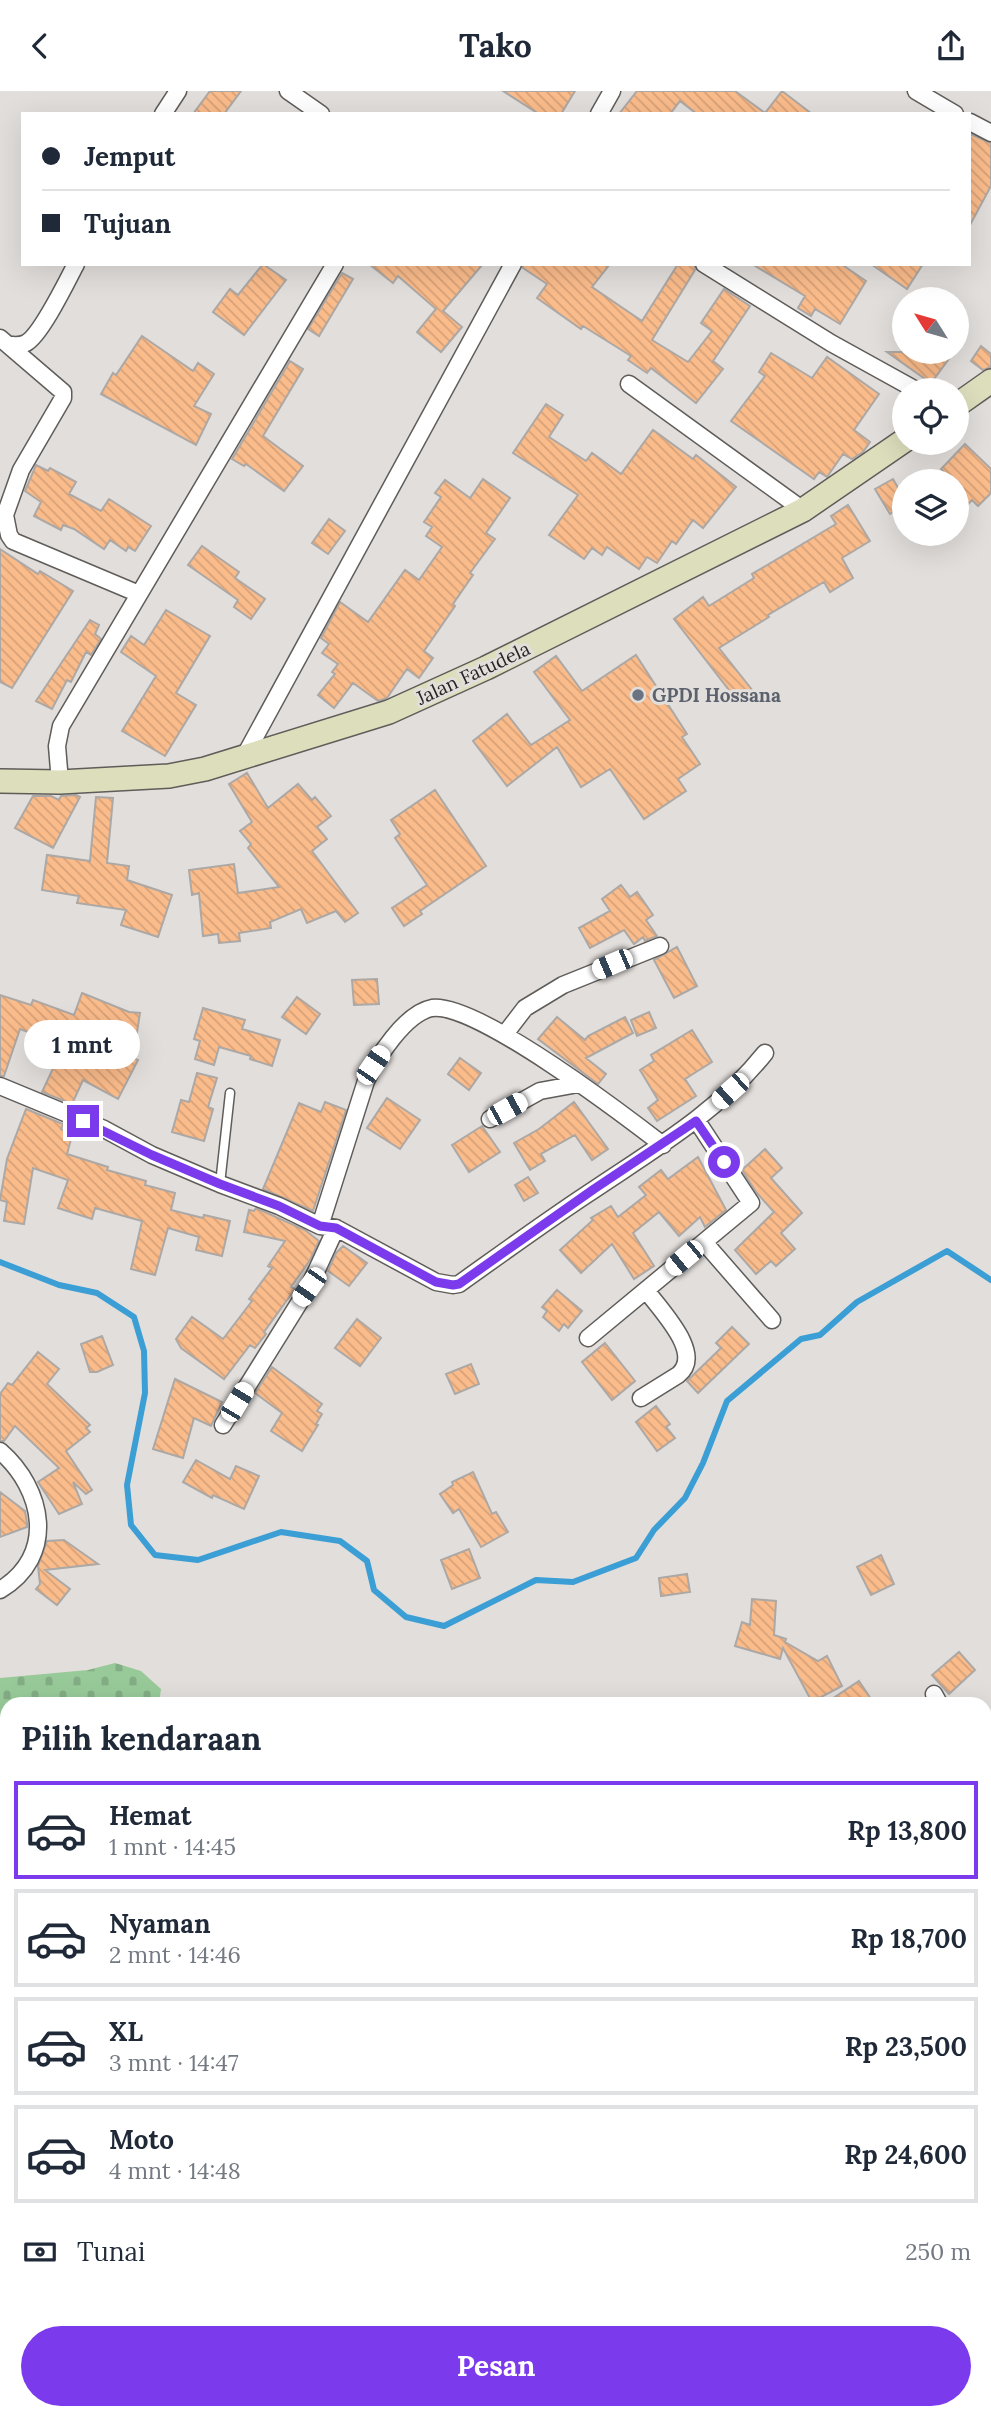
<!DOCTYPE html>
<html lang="id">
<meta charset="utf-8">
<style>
:root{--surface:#fff;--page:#f6f6f7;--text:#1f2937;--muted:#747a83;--line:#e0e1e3;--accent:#7c3aed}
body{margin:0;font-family:Lora,serif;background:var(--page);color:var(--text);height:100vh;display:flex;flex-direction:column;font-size:26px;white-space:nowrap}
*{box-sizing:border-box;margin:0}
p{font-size:23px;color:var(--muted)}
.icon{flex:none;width:38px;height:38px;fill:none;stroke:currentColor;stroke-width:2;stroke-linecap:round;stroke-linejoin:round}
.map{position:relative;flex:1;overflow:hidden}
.side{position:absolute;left:0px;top:1606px;width:992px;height:723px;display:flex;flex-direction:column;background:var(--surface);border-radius:21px 21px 0 0;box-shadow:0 7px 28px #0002}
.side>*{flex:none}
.guide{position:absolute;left:21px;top:21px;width:950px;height:154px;border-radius:0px;box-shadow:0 7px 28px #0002;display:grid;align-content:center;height:154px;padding:0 21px;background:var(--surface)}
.needle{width:46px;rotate:307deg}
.buttons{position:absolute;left:892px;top:196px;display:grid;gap:14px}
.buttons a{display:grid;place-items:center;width:77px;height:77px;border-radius:50%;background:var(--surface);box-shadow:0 7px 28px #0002;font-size:35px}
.end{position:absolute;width:32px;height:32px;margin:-16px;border:9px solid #7c3aed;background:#fff;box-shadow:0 0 0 4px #fff}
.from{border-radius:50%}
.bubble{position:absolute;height:49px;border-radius:24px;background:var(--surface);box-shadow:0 7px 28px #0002;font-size:23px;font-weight:700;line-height:49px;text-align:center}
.car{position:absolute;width:21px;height:42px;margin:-21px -10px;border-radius:9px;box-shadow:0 0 5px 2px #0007;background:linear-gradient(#fff 24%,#345 0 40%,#fff 0 76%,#345 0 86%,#fff 0)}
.guide b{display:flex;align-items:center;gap:24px;height:66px;font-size:26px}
.guide b+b{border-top:2px solid var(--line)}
.guide i{width:18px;height:18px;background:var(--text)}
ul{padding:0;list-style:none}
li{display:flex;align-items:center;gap:21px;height:98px;margin:0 14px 10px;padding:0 7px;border:4px solid var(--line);border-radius:0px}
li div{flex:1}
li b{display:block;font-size:26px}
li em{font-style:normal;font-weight:700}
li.active{border-color:var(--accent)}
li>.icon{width:63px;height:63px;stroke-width:1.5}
h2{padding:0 21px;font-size:32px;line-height:84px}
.pay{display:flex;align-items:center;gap:18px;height:77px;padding:0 21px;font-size:26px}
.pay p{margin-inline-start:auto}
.primary-button{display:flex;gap:14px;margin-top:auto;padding:14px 21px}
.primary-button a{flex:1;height:80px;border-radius:42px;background:var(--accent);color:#fff;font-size:28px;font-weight:700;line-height:80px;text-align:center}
header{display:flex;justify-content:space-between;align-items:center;height:91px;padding:0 21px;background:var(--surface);font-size:32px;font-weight:700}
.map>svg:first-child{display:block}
</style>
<header><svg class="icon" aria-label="back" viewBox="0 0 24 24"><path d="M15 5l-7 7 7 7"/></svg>Tako<svg class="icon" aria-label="share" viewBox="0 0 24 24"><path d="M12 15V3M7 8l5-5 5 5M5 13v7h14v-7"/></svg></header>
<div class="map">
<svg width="991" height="2328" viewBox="0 0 991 2328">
<defs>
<pattern id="cemetery-stones" width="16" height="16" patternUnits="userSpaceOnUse" patternTransform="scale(1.75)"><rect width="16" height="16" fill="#98ca99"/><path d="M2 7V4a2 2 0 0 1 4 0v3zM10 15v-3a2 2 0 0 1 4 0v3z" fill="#83ad84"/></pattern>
<pattern id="building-back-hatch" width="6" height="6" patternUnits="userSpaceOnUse" patternTransform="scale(1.75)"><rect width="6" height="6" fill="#fbbc8b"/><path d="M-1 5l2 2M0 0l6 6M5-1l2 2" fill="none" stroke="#d7a178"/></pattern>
</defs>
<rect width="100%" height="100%" fill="#e2dedb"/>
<!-- cemetery -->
<path fill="url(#cemetery-stones)" d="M115,1572L141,1580L161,1598L159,1613L7,1614V1634L0,1630V1587L88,1579Z"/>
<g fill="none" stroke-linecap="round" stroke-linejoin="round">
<!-- stream -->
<path stroke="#3b9ed5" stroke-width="6" d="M0,1171L59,1194L97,1202L134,1226L144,1260L145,1302L127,1394L131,1434L155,1464L198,1469L281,1441L340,1450L367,1470L374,1499L406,1526L444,1535L536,1489L573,1491L636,1467L654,1439L685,1407L703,1372L727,1310L801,1248L820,1244L857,1211L947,1160L991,1189"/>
</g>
<!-- building -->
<path fill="url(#building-back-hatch)" stroke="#aca8a5" stroke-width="2" d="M210,0H241L224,23H193Z
M503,0H575L561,23H539Z
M637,0H735L765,22L782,0L812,23H697L680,10L670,23H619Z
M970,43L991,52V95L970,134Z
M263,173L286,189L244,244L213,221L230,198L238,204Z
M369,173H483L443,220L462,236L441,261L417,241L436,218L398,185L393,192Z
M523,173H610L592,196L642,230L678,173H694L695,179L652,249L688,271L712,240L701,232L724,198L750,215L713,270L723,278L696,312L651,277L647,282L628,269L631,265L583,235L581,238L537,207L547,193L523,177Z
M752,173H841L866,190L840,233L815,218L811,225L798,217L805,205Z
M871,173H923L907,198Z
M342,182L353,188L319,245L308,238Z
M142,245L193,280L198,272L214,283L194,315L211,323L196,354L101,303L113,282L116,284Z
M981,255L991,263V276L983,279L971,270Z
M887,261H954L931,292Z
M771,262L812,287L827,266L879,303L854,339L870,351L863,361L852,368L843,363L827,386L819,381L814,388L731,330L765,285L759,281Z
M290,270L303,278L263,345L303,375L284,400L246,373L244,375L232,368Z
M546,313L563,324L549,346L586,370L592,362L621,383L653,339L693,368L696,364L736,396L703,437L693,429L676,453L672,450L657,472L647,466L639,478L607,456L602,464L592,457L584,468L549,444L578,404L513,362Z
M965,353L991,378V402L978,415L972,409L957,425V390H953L941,378Z
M36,374L48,380L50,377L76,391L69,403L101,420L109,408L151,435L135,460L128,456L126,460L110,449L104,458L74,438L63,434L61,439L34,425L41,411L25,400Z
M483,388L510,407L486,442L495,448L470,482L473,484L453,513L455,515L424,560L433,567L419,587L407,578L387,607L378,610L353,592L334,617L318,604L335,583L332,581L338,573L322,562L329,553L321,547L340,511L368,531L405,479L419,489L442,456L426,445L432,436L424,431L441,406L435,402L445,389L470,407Z
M893,388L905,409V414L890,423L875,398Z
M848,414L870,450L842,467L853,487L830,501L824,491L768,524L769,526L719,557L753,600L739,612L674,528L703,506L709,515L754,487L752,483L836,433L831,425Z
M329,428L345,440L328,463L312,452Z
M202,455L239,481L235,487L265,508L251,528L234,516L238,509L188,474Z
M0,458L38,483L40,480L73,500L12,597L0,591Z
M166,519L210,545L176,602L196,614L165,665L122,640L156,585L121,561L131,545L144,554Z
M90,529L99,534L95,543L101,548L91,564L86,561L71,591L67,589L52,618L36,610Z
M636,564L687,643L682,646L700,673L678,688L686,700L644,728L610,678L581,696L557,656L507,695L473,650L507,623L531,654L570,629L534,581L556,565L582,600Z
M247,682L268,717L298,693L312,709L315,706L331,725L317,736L327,748L312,760L358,822L345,831L336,820L307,832L301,818L270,831L271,837L239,842L240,850L219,852L218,843L203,845L199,802L192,804L189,779L234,773L238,802L279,796L248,757L251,753L240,740L252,731L229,693Z
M435,699L486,775L420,820L422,823L404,835L392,817L427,794L395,747L400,743L391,729Z
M76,704L80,706L53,757L15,737L33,705H51L59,709L61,705Z
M96,706L113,707L107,772L129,775L127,789L172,804L158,846L121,834L126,819L77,812L79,805L42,799L47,764L90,770Z
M621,794L630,806L637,801L653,824L646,829L657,845L645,850L643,846L634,853L624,839L590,857L579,837L610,820L602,808Z
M677,856L697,895L674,907L654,869Z
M377,888L379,913L354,914L352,889Z
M82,902L129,921L140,922L133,967L138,969L118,1008L83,989L72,1013L42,1001L64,954L20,938L4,985H0V904L31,914L33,909L74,924Z
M297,906L320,923L306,943L282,926Z
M203,917L245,929L242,938L280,949L272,975L250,968L251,965L219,956L214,974L195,968L200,950L194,948Z
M649,921L656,937L637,945L631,929Z
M557,926L585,949L588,945L625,926L633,942L586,967L606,983L598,993L538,948Z
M692,939L712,971L685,988L696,1005L657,1030L648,1017L658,1009L640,979L654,970L651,964Z
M460,967L481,982L469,999L448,983Z
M197,982L217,987L208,1016L213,1018L204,1050L172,1041L181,1009L189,1011Z
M387,1007L420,1029L400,1058L367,1037Z
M325,1011L346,1019L313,1120L263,1098L299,1012L321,1021Z
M574,1011L608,1058L592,1069L575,1044L541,1063L545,1070L530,1079L514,1052L539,1038Z
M26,1018L63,1033L61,1038L73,1041L67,1063L108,1076L107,1079L146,1090L145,1094L175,1102L171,1119L203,1127L204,1124L230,1130L222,1165L196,1159L199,1146L168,1137L155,1184L131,1178L142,1130L95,1117L92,1128L58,1117L68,1089L33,1077L24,1133L4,1130L7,1111L0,1109L7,1068Z
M482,1035L500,1061L469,1081L452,1054Z
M765,1058L782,1077L771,1087L802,1122L781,1142L795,1158L776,1175L771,1170L756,1183L735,1159L774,1121L756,1101L742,1079Z
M698,1066L726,1119L705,1136L700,1126L679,1145L659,1121L633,1142L654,1175L634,1188L612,1153L581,1182L560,1159L593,1129L591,1127L611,1115L618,1126L646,1104L639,1096L661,1079L668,1088Z
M528,1086L538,1102L524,1110L515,1094Z
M256,1117L305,1139L319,1150L310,1169L291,1196L295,1198L264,1241L266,1243L255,1257L250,1254L224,1288L181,1257L176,1248L192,1226L223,1248L252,1210L249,1208L272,1177L268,1175L285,1150L244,1141L249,1119L254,1120Z
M343,1155L367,1172L349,1195L328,1180L336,1162Z
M557,1199L582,1220L568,1237L564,1233L559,1240L543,1226L547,1220L542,1216Z
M357,1228L381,1247L360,1275L335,1257Z
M732,1236L749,1253L698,1302L687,1290L721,1257L716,1252Z
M102,1245L113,1274L97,1281H90L81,1253Z
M605,1252L635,1290L612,1309L582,1271Z
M38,1261L59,1278L47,1293L90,1334L86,1337L90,1341L66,1360L92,1399L86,1403L73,1391L82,1413L59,1423L38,1391L59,1377L15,1335L4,1350H0V1303L8,1292L12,1294Z
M471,1273L479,1293L455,1303L446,1283Z
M272,1276L322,1313L317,1320L322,1323L316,1333L318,1334L302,1360L271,1340L282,1322L255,1302Z
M175,1288L222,1311L211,1335L194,1327L183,1367L153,1358Z
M656,1315L670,1333L666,1336L675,1347L657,1360L636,1331Z
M196,1369L230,1388L236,1375L259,1385L244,1418L213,1404L212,1407L183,1391Z
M473,1381L492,1423L496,1421L508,1441L481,1456L459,1418L453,1422L440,1403L453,1394L452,1391Z
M0,1401L25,1420L27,1432V1436L0,1446Z
M64,1449L98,1473L45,1479L70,1498L57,1514L36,1498L40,1493L38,1475L47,1450Z
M469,1458L480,1487L452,1498L441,1469Z
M881,1464L894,1493L871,1504L857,1476Z
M687,1483L690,1501L661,1505L659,1487Z
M752,1508L776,1510L774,1544L786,1548L785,1551L818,1570L827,1565L842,1595L812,1611L783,1557L780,1568L735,1555L742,1531L750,1534Z
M959,1561L975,1579L949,1603L932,1584Z
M859,1590L875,1614H823Z"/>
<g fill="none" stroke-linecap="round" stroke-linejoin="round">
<defs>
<path id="lane" d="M220,1093L230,1002
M0,1647L7,1649
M0,1678L7,1700"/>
<path id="street" d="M288,0L321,23
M916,0L955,23
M163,23L178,0
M599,23L612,0
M970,31L991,42
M704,173L831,252L916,299
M0,247L63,301V307L21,379L5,424L9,444L13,450L139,503
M10,254C15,254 21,255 26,252C41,244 67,190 76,173
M629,293L803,419
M244,666L513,173
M60,691L57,655L61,635L335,173
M505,943L525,917L563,894L660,855
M0,995L104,1038L152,1064L220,1093L279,1115L320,1135L336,1137L436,1191L453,1194L459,1193C504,1161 549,1128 595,1098C656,1057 719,1020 765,962
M490,1028L540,1000L578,993
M320,1135L366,990C376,968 405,922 432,917C476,911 624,1024 663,1054
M704,1151L772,1229
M588,1247L751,1112L697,1030
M641,1307L678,1284C705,1263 660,1219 646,1199
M223,1334L309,1196L336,1137
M0,1360C44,1398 57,1465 0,1499
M934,1603L940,1614
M985,1644L991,1640
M985,1859L991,1864
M985,1924L991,1921
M297,2322L301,2328
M221,2328L230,2322
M357,2328L364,2322"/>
<path id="secondary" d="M957,314L991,290
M0,690L60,691L169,685L205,678L389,621L486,577L803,419L905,349"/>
</defs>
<!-- lane casing -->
<use href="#lane" stroke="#5f5c59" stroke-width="11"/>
<!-- street casing -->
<use href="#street" stroke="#5f5c59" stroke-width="19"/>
<!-- secondary casing -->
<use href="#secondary" stroke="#5f5c59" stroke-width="26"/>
<!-- lane -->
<use href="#lane" stroke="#fff" stroke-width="8"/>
<!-- street -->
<use href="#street" stroke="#fff" stroke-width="16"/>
<!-- secondary -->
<use href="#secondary" stroke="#dddebc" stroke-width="23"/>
</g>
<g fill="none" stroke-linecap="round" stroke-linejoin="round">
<!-- route -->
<path stroke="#7c3aed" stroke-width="9" d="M83,1030L152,1064L220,1093L279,1115L320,1135L336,1137L436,1191L453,1194L459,1193L594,1098L696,1030L724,1071"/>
</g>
<!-- markers -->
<circle fill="#6b7280" stroke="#e2dedb" stroke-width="2.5" cx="638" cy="604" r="7"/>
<g text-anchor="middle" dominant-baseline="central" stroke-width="6" stroke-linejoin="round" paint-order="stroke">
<!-- street labels -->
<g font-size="19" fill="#262524" stroke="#e2dedb">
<text transform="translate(473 582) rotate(-25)">Jalan Fatudela</text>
</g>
<!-- worship labels -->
<g font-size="19" font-weight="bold" fill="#5b616d" stroke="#e2dedb" text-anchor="start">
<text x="652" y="604">GPDI Hossana</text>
</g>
</g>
</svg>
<div class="buttons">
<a><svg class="needle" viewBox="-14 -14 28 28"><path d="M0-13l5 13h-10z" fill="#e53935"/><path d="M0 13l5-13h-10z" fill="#747a83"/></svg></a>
<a><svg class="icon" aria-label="locate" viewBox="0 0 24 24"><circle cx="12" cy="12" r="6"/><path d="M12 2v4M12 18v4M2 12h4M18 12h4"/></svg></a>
<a><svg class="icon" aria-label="layers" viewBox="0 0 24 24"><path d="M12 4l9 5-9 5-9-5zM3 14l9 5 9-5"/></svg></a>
</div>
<i class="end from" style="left:724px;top:1071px"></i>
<i class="end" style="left:83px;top:1030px"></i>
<div class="bubble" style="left:24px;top:929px;width:116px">1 mnt</div>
<i class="car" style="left:612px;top:873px;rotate:247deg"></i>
<i class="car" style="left:373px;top:974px;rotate:34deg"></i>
<i class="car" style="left:730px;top:1000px;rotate:228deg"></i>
<i class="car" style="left:507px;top:1018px;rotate:61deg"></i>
<i class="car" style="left:684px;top:1167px;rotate:230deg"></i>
<i class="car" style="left:309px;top:1196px;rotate:215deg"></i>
<i class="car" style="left:237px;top:1311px;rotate:31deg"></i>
<div class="guide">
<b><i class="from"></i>Jemput</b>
<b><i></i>Tujuan</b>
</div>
<section class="side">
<h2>Pilih kendaraan</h2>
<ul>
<li class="active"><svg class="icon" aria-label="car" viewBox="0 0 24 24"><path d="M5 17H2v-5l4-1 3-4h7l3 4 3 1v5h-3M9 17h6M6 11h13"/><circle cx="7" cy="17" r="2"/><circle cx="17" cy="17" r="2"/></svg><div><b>Hemat</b><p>1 mnt · 14:45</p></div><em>Rp 13,800</em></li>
<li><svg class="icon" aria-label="car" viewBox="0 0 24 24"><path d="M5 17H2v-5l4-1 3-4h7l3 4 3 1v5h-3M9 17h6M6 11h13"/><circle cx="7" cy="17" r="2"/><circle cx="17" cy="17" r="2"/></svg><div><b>Nyaman</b><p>2 mnt · 14:46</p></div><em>Rp 18,700</em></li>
<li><svg class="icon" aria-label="car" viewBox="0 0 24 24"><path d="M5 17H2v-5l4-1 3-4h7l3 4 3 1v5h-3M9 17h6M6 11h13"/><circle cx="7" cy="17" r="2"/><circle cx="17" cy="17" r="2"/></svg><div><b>XL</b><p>3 mnt · 14:47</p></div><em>Rp 23,500</em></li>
<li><svg class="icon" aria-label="car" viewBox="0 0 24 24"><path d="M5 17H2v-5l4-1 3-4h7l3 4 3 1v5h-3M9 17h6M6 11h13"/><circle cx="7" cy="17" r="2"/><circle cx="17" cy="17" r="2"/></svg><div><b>Moto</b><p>4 mnt · 14:48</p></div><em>Rp 24,600</em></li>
</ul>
<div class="pay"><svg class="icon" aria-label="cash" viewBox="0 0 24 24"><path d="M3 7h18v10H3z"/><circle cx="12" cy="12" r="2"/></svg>Tunai<p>250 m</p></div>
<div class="primary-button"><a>Pesan</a></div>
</section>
</div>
